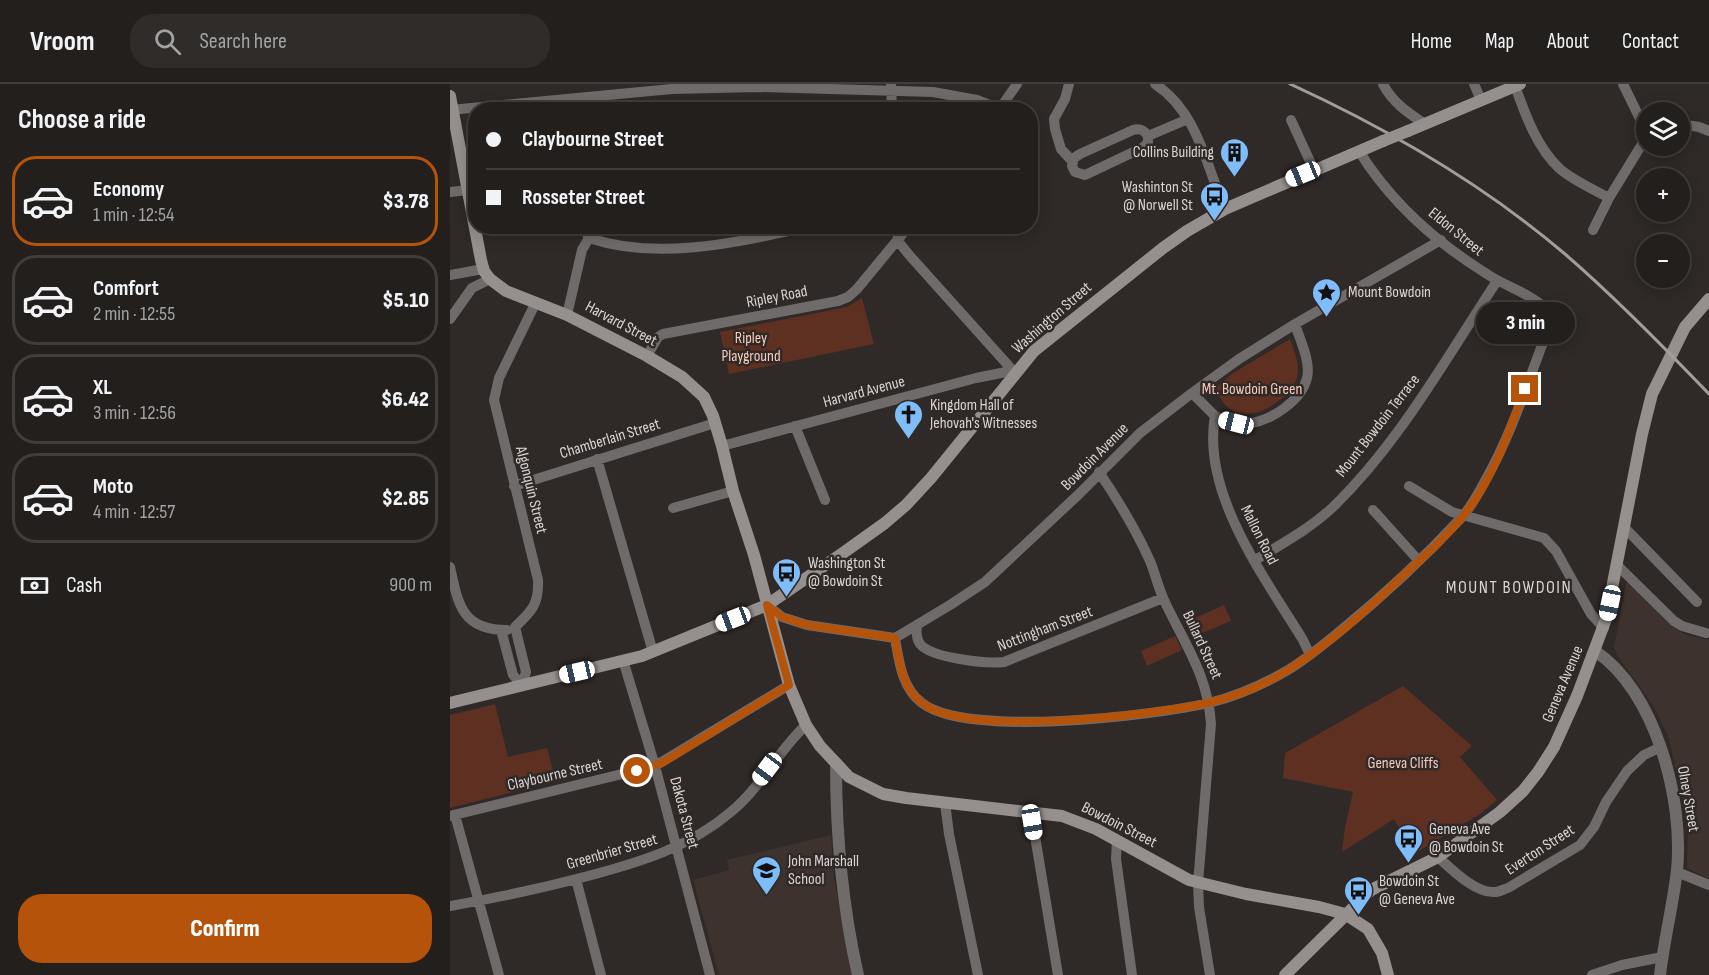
<!DOCTYPE html>
<meta charset="utf-8">
<style>
:root{--surface:#231f1d;--page:#2f2c2a;--text:#f1f3f6;--muted:#a3a2a4;--line:#403d3b;--accent:#b45309}
body{margin:0;font-family:"Sofia Sans Condensed",sans-serif;background:var(--page);color:var(--text);height:100vh;display:flex;flex-direction:column;font-size:22px;white-space:nowrap}
*{box-sizing:border-box;margin:0}
p{font-size:20px;color:var(--muted)}
.icon{flex:none;width:33px;height:33px;fill:none;stroke:currentColor;stroke-width:2;stroke-linecap:round;stroke-linejoin:round}
.map{position:relative;flex:1;overflow:hidden}
.side{display:flex;flex-direction:column;background:var(--surface);width:450px}
.side>*{flex:none}
.guide{position:absolute;left:18px;top:18px;width:570px;height:132px;border-radius:24px;box-shadow:0 3px 15px #0003,0 0 0 2px var(--line);display:grid;align-content:center;height:132px;padding:0 18px;background:var(--surface)}
.buttons{position:absolute;left:1186px;top:18px;display:grid;gap:12px}
.buttons a{display:grid;place-items:center;width:54px;height:54px;border-radius:50%;background:var(--surface);box-shadow:0 3px 15px #0003,0 0 0 2px var(--line);font-size:30px}
.end{position:absolute;width:27px;height:27px;margin:-14px;border:8px solid #b45309;background:#fff;box-shadow:0 0 0 3px #fff}
.from{border-radius:50%}
.bubble{position:absolute;height:42px;border-radius:21px;background:var(--surface);box-shadow:0 3px 15px #0003,0 0 0 2px var(--line);font-size:20px;font-weight:800;line-height:42px;text-align:center}
.car{position:absolute;width:18px;height:36px;margin:-18px -9px;border-radius:8px;box-shadow:0 0 4px 2px #0007;background:linear-gradient(#fff 24%,#345 0 40%,#fff 0 76%,#345 0 86%,#fff 0)}
.guide b{display:flex;align-items:center;gap:21px;height:57px;font-size:22px}
.guide b+b{border-top:2px solid var(--line)}
.guide i{width:15px;height:15px;background:var(--text)}
ul{padding:0;list-style:none}
li{display:flex;align-items:center;gap:18px;height:90px;margin:0 12px 9px;padding:0 6px;border:3px solid var(--line);border-radius:24px}
li div{flex:1}
li b{display:block;font-size:22px}
li em{font-style:normal;font-weight:800}
li.selected{border-color:var(--accent)}
li>.icon{width:54px;height:54px;stroke-width:1.5}
h2{padding:0 18px;font-size:27px;line-height:72px}
.pay{display:flex;align-items:center;gap:15px;height:66px;padding:0 18px;font-size:22px}
.pay p{margin-inline-start:auto}
.button{display:flex;gap:12px;margin-top:auto;padding:12px 18px}
.button a{flex:1;height:69px;border-radius:24px;background:var(--accent);color:#fff;font-size:24px;font-weight:800;line-height:69px;text-align:center}
header{display:flex;align-items:center;gap:36px;box-sizing:border-box;height:84px;padding:0 30px;background:var(--surface);border-bottom:2px solid var(--line)}
header strong{font-size:28px}
nav{display:flex;gap:33px;margin-inline-start:auto;font-size:21px}
.search{width:420px;height:54px;background:var(--page);display:flex;align-items:center;gap:15px;box-sizing:border-box;padding:0 21px;border-radius:24px;color:var(--muted);font-size:22px}
main{display:flex;flex:1;min-height:0}
.map>svg:first-child{display:block}
</style>
<header>
<strong>Vroom</strong>
<div class="search"><svg class="icon" aria-label="search" viewBox="0 0 24 24"><circle cx="10" cy="10" r="6"/><path d="M15 15l6 6"/></svg>Search here</div>
<nav><a>Home</a><a>Map</a><a>About</a><a>Contact</a></nav>
</header>
<main>
<section class="side">
<h2>Choose a ride</h2>
<ul>
<li class="selected"><svg class="icon" aria-label="car" viewBox="0 0 24 24"><path d="M5 17H2v-5l4-1 3-4h7l3 4 3 1v5h-3M9 17h6M6 11h13"/><circle cx="7" cy="17" r="2"/><circle cx="17" cy="17" r="2"/></svg><div><b>Economy</b><p>1 min · 12:54</p></div><em>$3.78</em></li>
<li><svg class="icon" aria-label="car" viewBox="0 0 24 24"><path d="M5 17H2v-5l4-1 3-4h7l3 4 3 1v5h-3M9 17h6M6 11h13"/><circle cx="7" cy="17" r="2"/><circle cx="17" cy="17" r="2"/></svg><div><b>Comfort</b><p>2 min · 12:55</p></div><em>$5.10</em></li>
<li><svg class="icon" aria-label="car" viewBox="0 0 24 24"><path d="M5 17H2v-5l4-1 3-4h7l3 4 3 1v5h-3M9 17h6M6 11h13"/><circle cx="7" cy="17" r="2"/><circle cx="17" cy="17" r="2"/></svg><div><b>XL</b><p>3 min · 12:56</p></div><em>$6.42</em></li>
<li><svg class="icon" aria-label="car" viewBox="0 0 24 24"><path d="M5 17H2v-5l4-1 3-4h7l3 4 3 1v5h-3M9 17h6M6 11h13"/><circle cx="7" cy="17" r="2"/><circle cx="17" cy="17" r="2"/></svg><div><b>Moto</b><p>4 min · 12:57</p></div><em>$2.85</em></li>
</ul>
<div class="pay"><svg class="icon" aria-label="cash" viewBox="0 0 24 24"><path d="M3 7h18v10H3z"/><circle cx="12" cy="12" r="2"/></svg>Cash<p>900 m</p></div>
<div class="button"><a>Confirm</a></div>
</section>
<div class="map">
<svg width="1259" height="891" viewBox="0 0 1259 891">
<rect width="100%" height="100%" fill="#2f2927"/>
<!-- built -->
<path fill="#3e322e" d="M1178,499L1227,546L1239,552L1259,556V795L1237,784L1238,738L1219,655L1204,623L1167,571L1164,563L1176,500Z
M381,751L384,795L402,891H269L243,796L279,786L277,776Z"/>
<!-- green -->
<path fill="#5e3021" d="M412,214L424,260L279,290L270,248L397,223Z
M840,255C844,267 852,283 846,296C837,317 803,339 781,326C775,323 769,311 764,305L783,289Z
M774,521L781,537L745,552L738,537Z
M725,552L732,566L697,582L691,567Z
M953,602L1022,662L1010,673L1047,716L1030,730L964,770L944,735L892,768L895,743L903,708L833,694L835,669Z
M45,620L58,673L97,664L106,697L0,724V631Z"/>
<g fill="none" stroke-linecap="round" stroke-linejoin="round">
<!-- minor -->
<path stroke="#6f6b6a" stroke-width="10" d="M441,0L442,26
M619,0L615,15L604,35L605,45L611,65L623,78
M705,0C748,28 756,82 775,125
M933,0C942,18 958,29 975,40
M1024,0L1031,16
M1173,0L1197,49
M1065,2C1075,30 1087,64 1110,85C1124,97 1143,105 1159,114
M0,26L222,5L309,3L483,8L527,16L550,25
M549,26L567,0
M841,36L864,86
M1230,40L1249,43L1259,47
M698,52V58L694,63L635,91L625,88L622,82L624,74L630,70L683,46C690,44 694,46 698,52L738,35
M13,79L26,78
M0,108L18,106
M133,142L139,154
M447,142L448,157L460,172L565,289
M1143,146L1159,114L1197,52
M139,154C211,178 291,157 362,142
M0,191L33,185
M117,231L132,166L139,154
M0,235L22,204L40,195
M197,272L208,253L213,250L388,217L398,213L407,205L459,142
M742,309L765,332C751,409 815,494 853,556L860,571
M765,332C776,338 788,341 801,339C822,336 852,316 857,294C861,278 850,256 845,240
M345,342L375,416
M272,362L526,294L556,288L565,289
M147,375L203,568
M649,388C668,416 686,446 700,477C705,489 708,503 714,516C734,559 758,591 761,640L748,799L749,823L760,891
M64,402L265,339
M959,402L1002,428L1094,454L1106,467L1141,530L1154,544
M223,424L283,407
M923,426L969,477
M1174,443L1247,518
M804,477C831,460 860,445 883,423C950,358 996,274 1047,197
M1168,482L1224,537L1232,542L1256,549
M0,483C8,519 11,546 57,546
M317,521L332,533L357,541L445,554L500,521L535,498L628,411L690,349L742,309L789,275L845,240L991,156
M467,541C466,548 466,554 470,560C481,574 536,580 554,578L713,514
M51,546L63,591L72,601L76,588L65,543C82,527 89,520 88,496L44,316L49,294L86,218
M445,554C449,578 452,604 472,619C517,654 702,632 759,619C786,612 814,600 838,586C856,575 873,561 889,548C933,512 974,474 1012,433C1022,422 1029,408 1036,395C1062,349 1078,297 1097,248C1098,237 1099,227 1089,219C1074,207 1053,201 1037,190C987,159 940,117 909,67
M173,576L205,682L260,891
M495,719L499,750L528,891
M581,728L608,891
M5,731L49,891
M0,732L205,682L339,601
M667,756L666,775L682,891
M988,773C1001,785 1026,810 1045,808C1049,808 1054,805 1058,804L1130,761L1144,743L1156,718L1177,687L1194,671L1211,663
M1227,788L1259,801
M126,795L151,891
M0,822C46,814 93,804 138,792C191,778 240,763 282,727C310,704 328,667 356,641
M1142,891L1172,881L1212,873"/>
<!-- tertiary -->
<path stroke="#6f6b6a" stroke-width="12" d="M1145,567C1206,607 1234,717 1227,786C1223,821 1214,856 1210,891
M386,679C386,751 392,821 408,891"/>
<!-- secondary -->
<path stroke="#95908e" stroke-width="12" d="M0,12L31,176L34,187L40,195L56,207L117,231L197,272L232,293L254,313L263,332L272,362L283,407L304,471L339,601L356,641L370,662L399,693L433,710L456,714L612,732L646,745L739,796L796,810L869,823L895,830L918,845L932,869L938,891
M958,47L1070,0
M0,619L192,572L317,521L393,469L435,439L456,421L481,394L584,267L713,164L737,147L775,125L933,57
M835,891L921,806L988,773L1050,728L1073,707L1088,688L1104,663L1127,612L1156,535L1192,350L1202,310L1235,243L1259,215"/>
<!-- rail -->
<path stroke="#a29c9b" stroke-width="3" d="M840,0C938,45 1033,100 1115,170C1166,214 1213,262 1259,310"/>
<!-- secondary-bridge -->
<path stroke="#95908e" stroke-width="12" d="M933,57L958,47"/>
</g>
<g fill="none" stroke-linecap="round" stroke-linejoin="round">
<!-- route -->
<path stroke="#b45309" stroke-width="8" d="M187,687L212,679L339,601L317,521L332,533L357,541L445,554C449,578 452,604 472,619C517,654 701,631 758,619C786,612 817,600 841,584C883,557 920,523 956,489C976,471 997,452 1014,431C1043,395 1059,348 1075,305"/>
</g>
<!-- icons -->
<defs>
<symbol id="building-pin" viewBox="-11 -11 22 30"><path d="M0 17L-7.5 6A9.5 9.5 0 1 1 7.5 6Z" fill="#7ebdf9" stroke="#2f2927"/><path d="M-4-6H4V6H1V3H-1V6H-4ZM-2.5-4.3h1.7v1.8h-1.7ZM.8-4.3h1.7v1.8H.8ZM-2.5-1h1.7V.8h-1.7ZM.8-1h1.7V.8H.8Z" fill="#111"/></symbol>
<symbol id="bus-pin" viewBox="-11 -11 22 30"><path d="M0 17L-7.5 6A9.5 9.5 0 1 1 7.5 6Z" fill="#7ebdf9" stroke="#2f2927"/><path d="M-5-6H5V4H4V6H2V4H-2V6H-4V4H-5ZM-3.5-4V0h7V-4ZM-3.5 1.2v1.5H-2V1.2ZM2 1.2v1.5H3.5V1.2Z" fill="#111"/></symbol>
<symbol id="sight-pin" viewBox="-11 -11 22 30"><path d="M0 17L-7.5 6A9.5 9.5 0 1 1 7.5 6Z" fill="#7ebdf9" stroke="#2f2927"/><path d="M0-6L1.8-2.2L6-1.7L2.9 1.2L3.7 5.4L0 3.3L-3.7 5.4L-2.9 1.2L-6-1.7L-1.8-2.2Z" fill="#111"/></symbol>
<symbol id="church-pin" viewBox="-11 -11 22 30"><path d="M0 17L-7.5 6A9.5 9.5 0 1 1 7.5 6Z" fill="#7ebdf9" stroke="#2f2927"/><path d="M-1.2-6h2.4v3.5h3.3v2.4h-3.3V6h-2.4V-.1h-3.3v-2.4h3.3Z" fill="#111"/></symbol>
<symbol id="school-pin" viewBox="-11 -11 22 30"><path d="M0 17L-7.5 6A9.5 9.5 0 1 1 7.5 6Z" fill="#7ebdf9" stroke="#2f2927"/><path d="M0-5L7-2L0 1L-7-2ZM-4 1L0 2.5L4 1V4Q0 6-4 4Z" fill="#111"/></symbol>
</defs>
<g fill-rule="evenodd">
<use href="#building-pin" x="768" y="52" width="33" height="45"/>
<use href="#bus-pin" x="748" y="96" width="33" height="45"/>
<use href="#sight-pin" x="860" y="192" width="33" height="45"/>
<use href="#church-pin" x="442" y="314" width="33" height="45"/>
<use href="#bus-pin" x="320" y="472" width="33" height="45"/>
<use href="#bus-pin" x="942" y="738" width="33" height="45"/>
<use href="#school-pin" x="300" y="770" width="33" height="45"/>
<use href="#bus-pin" x="892" y="790" width="33" height="45"/>
</g>
<g text-anchor="middle" dominant-baseline="central" stroke-width="5" stroke-linejoin="round" paint-order="stroke">
<!-- poi labels -->
<g font-size="16" fill="#dad5d4" stroke="#2f2927" text-anchor="start">
<text x="764" y="68" text-anchor="end">Collins Building</text>
<text x="743" y="103" text-anchor="end">Washinton St<tspan x="743" dy="18">@ Norwell St</tspan></text>
<text x="898" y="208">Mount Bowdoin</text>
<text x="480" y="321">Kingdom Hall of<tspan x="480" dy="18">Jehovah's Witnesses</tspan></text>
<text x="358" y="479">Washington St<tspan x="358" dy="18">@ Bowdoin St</tspan></text>
<text x="979" y="745">Geneva Ave<tspan x="979" dy="18">@ Bowdoin St</tspan></text>
<text x="338" y="777">John Marshall<tspan x="338" dy="18">School</tspan></text>
<text x="929" y="797">Bowdoin St<tspan x="929" dy="18">@ Geneva Ave</tspan></text>
</g>
<!-- street labels -->
<g font-size="16" fill="#dad5d4" stroke="#2f2927">
<text transform="translate(1006 148) rotate(39)">Eldon Street</text>
<text transform="translate(327 213) rotate(-11)">Ripley Road</text>
<text transform="translate(602 234) rotate(-41)">Washington Street</text>
<text transform="translate(171 240) rotate(28)">Harvard Street</text>
<text transform="translate(414 308) rotate(-15)">Harvard Avenue</text>
<text transform="translate(928 342) rotate(-52)">Mount Bowdoin Terrace</text>
<text transform="translate(160 355) rotate(-17)">Chamberlain Street</text>
<text transform="translate(645 373) rotate(-45)">Bowdoin Avenue</text>
<text transform="translate(81 406) rotate(76)">Algonquin Street</text>
<text transform="translate(809 451) rotate(63)">Mallon Road</text>
<text transform="translate(595 545) rotate(-21)">Nottingham Street</text>
<text transform="translate(752 561) rotate(65)">Bullard Street</text>
<text transform="translate(1113 600) rotate(-67)">Geneva Avenue</text>
<text transform="translate(105 691) rotate(-13)">Claybourne Street</text>
<text transform="translate(1238 715) rotate(80)">Olney Street</text>
<text transform="translate(234 729) rotate(75)">Dakota Street</text>
<text transform="translate(669 741) rotate(27)">Bowdoin Street</text>
<text transform="translate(1090 766) rotate(-33)">Everton Street</text>
<text transform="translate(162 768) rotate(-16)">Greenbrier Street</text>
</g>
<!-- park labels -->
<g font-size="16" fill="#f9cbbd" stroke="#2f2927">
<text x="301" y="254">Ripley<tspan x="301" dy="18">Playground</tspan></text>
<text x="802" y="305">Mt. Bowdoin Green</text>
<text x="953" y="679">Geneva Cliffs</text>
</g>
<!-- neighbourhood labels -->
<g font-size="18" letter-spacing="1.5" fill="#dad5d4" stroke="#2f2927">
<text x="1059" y="503">MOUNT BOWDOIN</text>
</g>
</g>
</svg>
<div class="buttons">
<a><svg class="icon" aria-label="layers" viewBox="0 0 24 24"><path d="M12 4l9 5-9 5-9-5zM3 14l9 5 9-5"/></svg></a>
<a>+</a>
<a>−</a>
</div>
<i class="end from" style="left:187px;top:687px"></i>
<i class="end" style="left:1075px;top:305px"></i>
<div class="bubble" style="left:1026px;top:218px;width:99px">3 min</div>
<i class="car" style="left:853px;top:90px;rotate:248deg"></i>
<i class="car" style="left:786px;top:339px;rotate:284deg"></i>
<i class="car" style="left:1160px;top:519px;rotate:192deg"></i>
<i class="car" style="left:283px;top:535px;rotate:249deg"></i>
<i class="car" style="left:127px;top:588px;rotate:257deg"></i>
<i class="car" style="left:317px;top:685px;rotate:217deg"></i>
<i class="car" style="left:582px;top:738px;rotate:171deg"></i>
<div class="guide">
<b><i class="from"></i>Claybourne Street</b>
<b><i></i>Rosseter Street</b>
</div>
</div>
</main>
